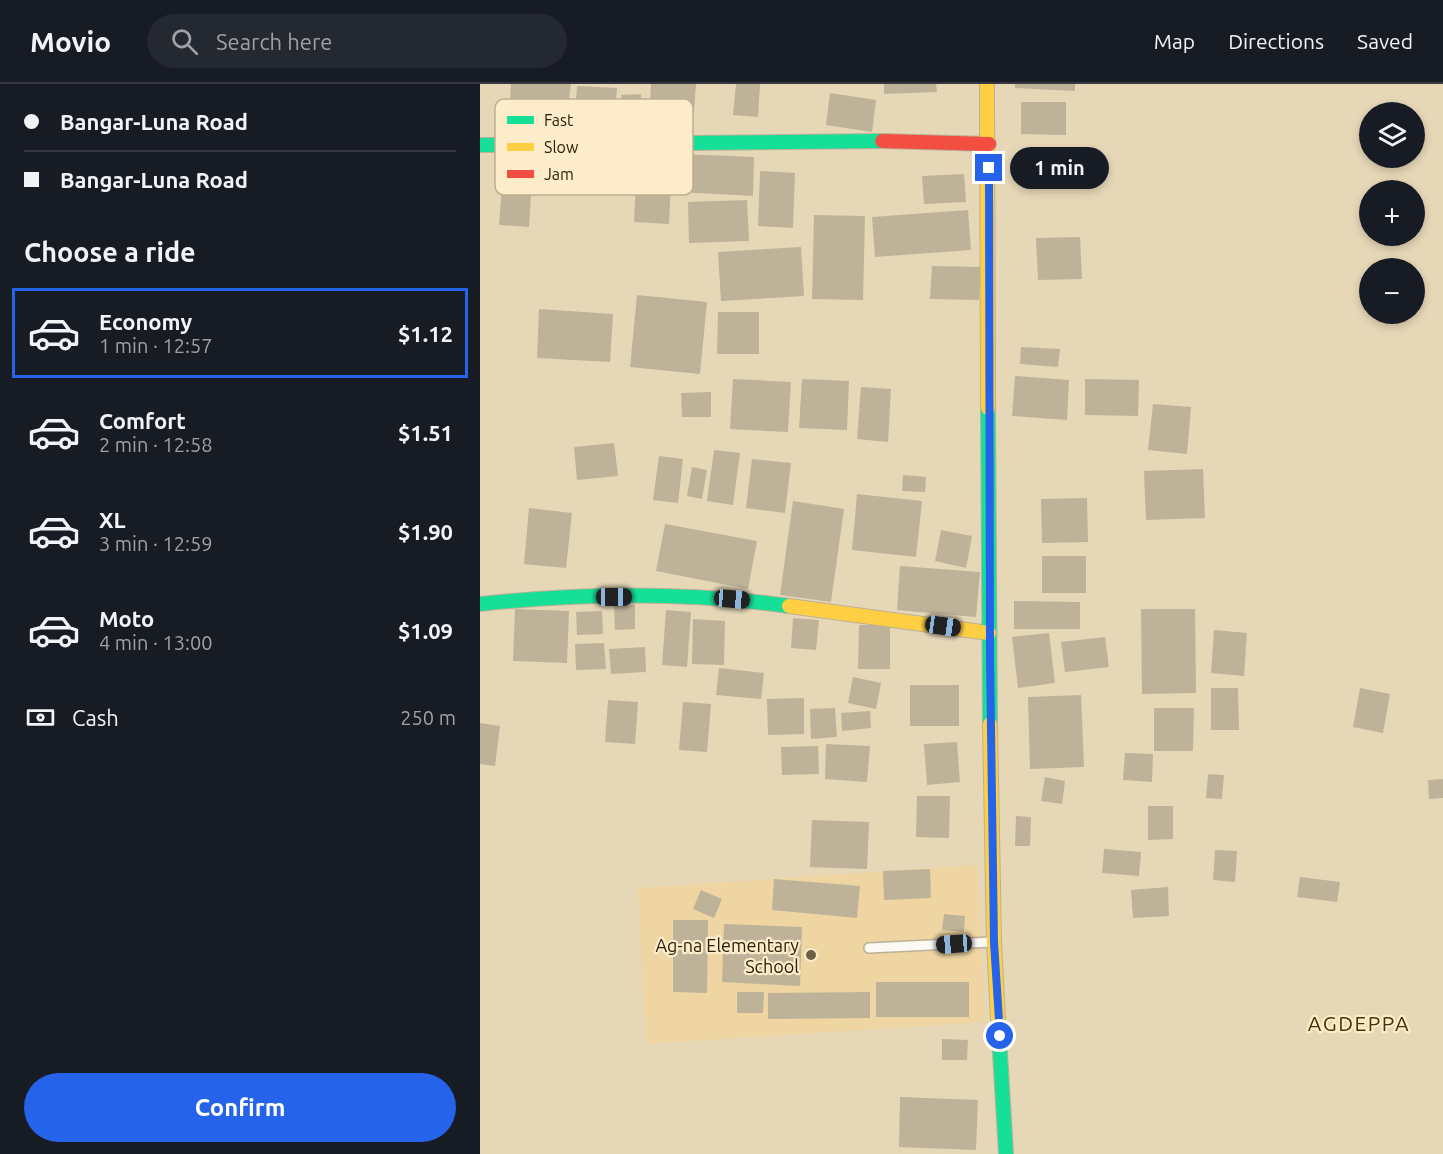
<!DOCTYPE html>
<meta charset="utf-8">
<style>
:root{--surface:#171b24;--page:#242831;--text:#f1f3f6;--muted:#9ea1a6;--line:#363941;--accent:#2563eb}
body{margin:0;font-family:Ubuntu,sans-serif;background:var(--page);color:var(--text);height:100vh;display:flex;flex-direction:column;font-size:22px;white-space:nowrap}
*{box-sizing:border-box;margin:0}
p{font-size:20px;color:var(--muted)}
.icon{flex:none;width:33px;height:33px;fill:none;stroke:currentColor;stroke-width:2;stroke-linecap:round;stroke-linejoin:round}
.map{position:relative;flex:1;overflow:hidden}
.sheet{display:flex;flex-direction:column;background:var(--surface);width:480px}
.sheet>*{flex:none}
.hud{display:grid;align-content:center;height:132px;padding:0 24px;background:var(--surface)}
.tools{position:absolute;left:879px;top:18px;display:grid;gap:12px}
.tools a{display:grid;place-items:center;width:66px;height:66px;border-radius:50%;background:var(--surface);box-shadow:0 3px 9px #0003;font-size:30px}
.end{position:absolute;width:27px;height:27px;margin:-14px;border:8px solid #2563eb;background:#fff;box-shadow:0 0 0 3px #fff}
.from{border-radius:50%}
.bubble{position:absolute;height:42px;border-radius:21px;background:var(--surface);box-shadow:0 3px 9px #0003;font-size:20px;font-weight:600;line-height:42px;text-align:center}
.car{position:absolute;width:18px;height:36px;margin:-18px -9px;border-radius:8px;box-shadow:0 0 4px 2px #0007;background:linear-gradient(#222 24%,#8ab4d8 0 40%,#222 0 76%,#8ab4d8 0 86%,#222 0)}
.hud b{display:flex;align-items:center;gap:21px;height:57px;font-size:22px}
.hud b+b{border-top:2px solid var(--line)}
.hud i{width:15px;height:15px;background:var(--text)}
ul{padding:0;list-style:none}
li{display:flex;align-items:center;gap:18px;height:90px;margin:0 12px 9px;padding:0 12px;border:3px solid transparent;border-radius:0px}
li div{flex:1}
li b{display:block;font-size:22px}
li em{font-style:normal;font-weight:600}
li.on{border-color:var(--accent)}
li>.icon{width:54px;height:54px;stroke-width:1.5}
h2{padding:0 24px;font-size:27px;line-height:72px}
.pay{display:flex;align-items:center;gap:15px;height:66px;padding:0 24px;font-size:22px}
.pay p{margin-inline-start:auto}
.primary-button{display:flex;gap:12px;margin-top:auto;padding:12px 24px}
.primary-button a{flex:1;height:69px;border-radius:36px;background:var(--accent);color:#fff;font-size:24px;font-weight:600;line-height:69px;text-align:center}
header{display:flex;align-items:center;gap:36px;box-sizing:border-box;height:84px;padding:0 30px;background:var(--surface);border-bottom:2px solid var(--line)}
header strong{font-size:28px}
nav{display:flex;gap:33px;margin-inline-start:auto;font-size:21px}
.search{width:420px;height:54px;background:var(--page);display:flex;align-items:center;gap:15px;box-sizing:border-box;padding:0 21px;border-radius:33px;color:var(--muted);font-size:22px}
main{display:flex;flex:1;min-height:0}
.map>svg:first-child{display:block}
</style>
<header>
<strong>Movio</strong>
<div class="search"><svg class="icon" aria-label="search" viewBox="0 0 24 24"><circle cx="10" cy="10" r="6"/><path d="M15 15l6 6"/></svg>Search here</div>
<nav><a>Map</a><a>Directions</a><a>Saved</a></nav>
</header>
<main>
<section class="sheet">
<div class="hud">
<b><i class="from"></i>Bangar-Luna Road</b>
<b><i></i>Bangar-Luna Road</b>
</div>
<h2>Choose a ride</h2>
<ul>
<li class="on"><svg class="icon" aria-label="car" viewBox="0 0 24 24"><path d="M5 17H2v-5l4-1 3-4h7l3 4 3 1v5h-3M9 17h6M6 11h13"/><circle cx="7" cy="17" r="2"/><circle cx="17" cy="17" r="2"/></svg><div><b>Economy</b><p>1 min · 12:57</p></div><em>$1.12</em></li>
<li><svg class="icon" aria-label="car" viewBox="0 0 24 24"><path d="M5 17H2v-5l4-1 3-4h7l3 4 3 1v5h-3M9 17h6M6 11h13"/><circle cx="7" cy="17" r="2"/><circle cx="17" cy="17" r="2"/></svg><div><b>Comfort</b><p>2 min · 12:58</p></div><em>$1.51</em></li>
<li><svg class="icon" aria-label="car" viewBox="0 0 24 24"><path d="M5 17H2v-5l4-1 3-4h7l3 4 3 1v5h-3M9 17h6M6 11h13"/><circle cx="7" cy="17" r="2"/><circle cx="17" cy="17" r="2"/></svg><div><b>XL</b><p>3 min · 12:59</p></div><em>$1.90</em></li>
<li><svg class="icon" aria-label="car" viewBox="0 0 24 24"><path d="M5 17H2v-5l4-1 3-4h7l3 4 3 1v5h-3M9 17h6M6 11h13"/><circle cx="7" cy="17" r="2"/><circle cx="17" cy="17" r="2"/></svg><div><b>Moto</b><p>4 min · 13:00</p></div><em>$1.09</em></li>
</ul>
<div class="pay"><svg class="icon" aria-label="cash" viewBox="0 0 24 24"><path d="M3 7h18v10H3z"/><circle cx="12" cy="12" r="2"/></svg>Cash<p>250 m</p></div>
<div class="primary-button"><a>Confirm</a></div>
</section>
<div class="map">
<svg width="963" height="1070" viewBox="0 0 963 1070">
<rect width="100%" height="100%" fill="#e6d7b7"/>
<!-- built -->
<path fill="#eed5a2" d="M497,781L505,938L166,960L158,804Z"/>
<!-- building -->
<path fill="#beb399" d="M31,0H91L88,24L30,17Z
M171,0H216L214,28L170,25Z
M256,0H280L278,33L253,31Z
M404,0H456L457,8L404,10Z
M535,0H595V7L535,4Z
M97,2L137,4L134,38L95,35Z
M350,9L396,16L392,48L346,41Z
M161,10L162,48L142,49L141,11Z
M541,18H586V51L541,50Z
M201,70L274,73L273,112L199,108Z
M157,78L192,80L189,140L154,138Z
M280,87L315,89L313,144L278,142Z
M484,90L486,118L444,120L442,92Z
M23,92L52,94L49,143L19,141Z
M267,116L269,157L209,159L208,118Z
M488,126L491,166L395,173L392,133Z
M334,131L385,132L383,216L332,215Z
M600,153L602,195L558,196L556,154Z
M321,163L324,212L241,217L238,168Z
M452,182L501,183L499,216L450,215Z
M157,211L227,218L220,290L150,283Z
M59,225L133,230L130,278L57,274Z
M238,228H279V270H237Z
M541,263L580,265L578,283L540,280Z
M535,292L589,296L587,336L532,332Z
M253,295L311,298L308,348L250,345Z
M322,295L369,297L367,346L319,344Z
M605,295L659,296L658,332L605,331Z
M381,303L411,305L408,358L377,355Z
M231,308V333H202L201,309Z
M673,320L711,323L707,370L668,366Z
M134,359L138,392L97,396L94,363Z
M234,366L260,369L253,421L227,417Z
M179,372L203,375L198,419L173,416Z
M272,375L311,379L305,429L266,424Z
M212,383L227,386L222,415L207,412Z
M723,385L725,434L666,436L664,387Z
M423,391L446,393L445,408L422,407Z
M377,410L442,417L436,473L372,466Z
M607,414L608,458L562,459L561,415Z
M313,417L364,425L351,518L300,511Z
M49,424L92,429L86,484L44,480Z
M185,440L277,457L268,505L176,487Z
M461,446L492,452L486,484L455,477Z
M562,472H606V509H562Z
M420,482L500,488L496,533L417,526Z
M534,517L600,518V545H534Z
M155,521V545L135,546L134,522Z
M35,525L89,527L87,579L33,577Z
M661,525H715L716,609L662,610Z
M186,526L211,528L207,583L182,581Z
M122,527L123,550L97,551L96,528Z
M313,534L339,536L336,566L311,564Z
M213,535L245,537L244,581L212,580Z
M379,541H410V585H378Z
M734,546L767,549L764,592L731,589Z
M569,549L575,599L538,604L532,553Z
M625,553L629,583L585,588L581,558Z
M124,559L126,585L96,586L95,560Z
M165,563L166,588L131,590L129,565Z
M239,584L284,589L281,615L236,611Z
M373,593L401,599L396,625L368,619Z
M430,601H479V642H430Z
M731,604H758L759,646H731Z
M880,604L910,610L903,649L873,643Z
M601,611L604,683L550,685L548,613Z
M324,614V650L288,651L287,615Z
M128,616L158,618L155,660L125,658Z
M203,618L231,620L227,668L199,666Z
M355,624L357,653L331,655L330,625Z
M674,624H714L713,667H674Z
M390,627L391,644L362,647L361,629Z
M0,639L20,642L15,682L0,680Z
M477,658L480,698L447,701L444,660Z
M346,660L390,662L387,698L345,695Z
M338,662L339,690L302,691L301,663Z
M645,669L673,670L672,698L643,696Z
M728,690L744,691L742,715L726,714Z
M565,693L585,697L582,720L561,717Z
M963,695V714L949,715L948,696Z
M437,712H470L469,754L436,753Z
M668,722H693V755L668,756Z
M536,732L551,733L550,762H535Z
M332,736L389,738L387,785L330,783Z
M624,765L661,768L659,792L622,789Z
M735,766L757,767L755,798L733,796Z
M450,785L451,814L404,816L403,787Z
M820,793L860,798L857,818L817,813Z
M294,795L380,802L377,834L292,826Z
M688,803L689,832L653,834L651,806Z
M221,806L242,815L234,834L213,825Z
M464,830L485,832L484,848L462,846Z
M193,836H228L227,909L193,908Z
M244,840L322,843L320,902L242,898Z
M396,898H489V933H396Z
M257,908H284L283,929H257Z
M390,908V934L288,935V909Z
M462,955L488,956L487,976H462Z
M420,1013L498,1016L496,1066L419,1063Z"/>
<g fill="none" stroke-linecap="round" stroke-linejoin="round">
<defs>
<path id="lane" d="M389,864L512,858"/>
<path id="fast" d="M0,61L402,57
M508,324L510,640
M0,520C101,509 208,508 309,522
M518,935L526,1070"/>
<path id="slow" d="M507,0L508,324
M309,522L509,549
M510,640L514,858L518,935"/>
<path id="jam" d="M402,57L509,60"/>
</defs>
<!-- lane casing -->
<use href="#lane" stroke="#bcb097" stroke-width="12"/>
<!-- fast casing -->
<use href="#fast" stroke="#bcb097" stroke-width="16"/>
<!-- slow casing -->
<use href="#slow" stroke="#bcb097" stroke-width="16"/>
<!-- jam casing -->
<use href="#jam" stroke="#bcb097" stroke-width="16"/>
<!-- lane -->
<use href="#lane" stroke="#fbf9f4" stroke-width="9"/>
<!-- fast -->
<use href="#fast" stroke="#16e098" stroke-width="14"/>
<!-- slow -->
<use href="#slow" stroke="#ffcf43" stroke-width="14"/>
<!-- jam -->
<use href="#jam" stroke="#f24e42" stroke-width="14"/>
</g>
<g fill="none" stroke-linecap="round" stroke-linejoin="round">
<!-- route -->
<path stroke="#2563eb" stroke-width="8" d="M509,84L510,573L514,858L520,952"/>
</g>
<!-- markers -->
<circle fill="#6c6046" stroke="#fdecca" stroke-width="2" cx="331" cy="871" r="6"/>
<g text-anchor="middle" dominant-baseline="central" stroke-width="4.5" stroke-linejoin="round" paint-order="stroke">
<!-- poi labels -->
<g font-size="18" fill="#2b2009" stroke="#fdecca" text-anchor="end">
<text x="319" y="861">Ag-na Elementary<tspan x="319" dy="21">School</tspan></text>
</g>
<!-- quarter labels -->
<g font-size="21" letter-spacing="1.5" fill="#453204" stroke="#fdecca">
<text x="879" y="939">AGDEPPA</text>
</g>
</g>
<!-- legend -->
<rect x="15" y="15" width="198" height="96" rx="9" fill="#fdecca" stroke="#beaf90" stroke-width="1.5"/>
<rect x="27" y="32" width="27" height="8" fill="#16e098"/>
<rect x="27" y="59" width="27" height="8" fill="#ffcf43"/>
<rect x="27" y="86" width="27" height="8" fill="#f24e42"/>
<g font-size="16" fill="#2b2009">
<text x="64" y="42">Fast</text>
<text x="64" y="69">Slow</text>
<text x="64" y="96">Jam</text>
</g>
</svg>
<div class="tools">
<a><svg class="icon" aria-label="layers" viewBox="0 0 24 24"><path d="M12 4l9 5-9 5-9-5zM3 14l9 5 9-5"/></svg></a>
<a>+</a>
<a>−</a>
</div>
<i class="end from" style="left:520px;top:952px"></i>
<i class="end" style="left:509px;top:84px"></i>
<div class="bubble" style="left:530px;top:63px;width:99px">1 min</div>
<i class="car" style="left:134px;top:513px;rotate:90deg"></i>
<i class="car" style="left:252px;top:515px;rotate:95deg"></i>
<i class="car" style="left:463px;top:542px;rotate:98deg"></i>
<i class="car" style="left:474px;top:860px;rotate:266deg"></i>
</div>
</main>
